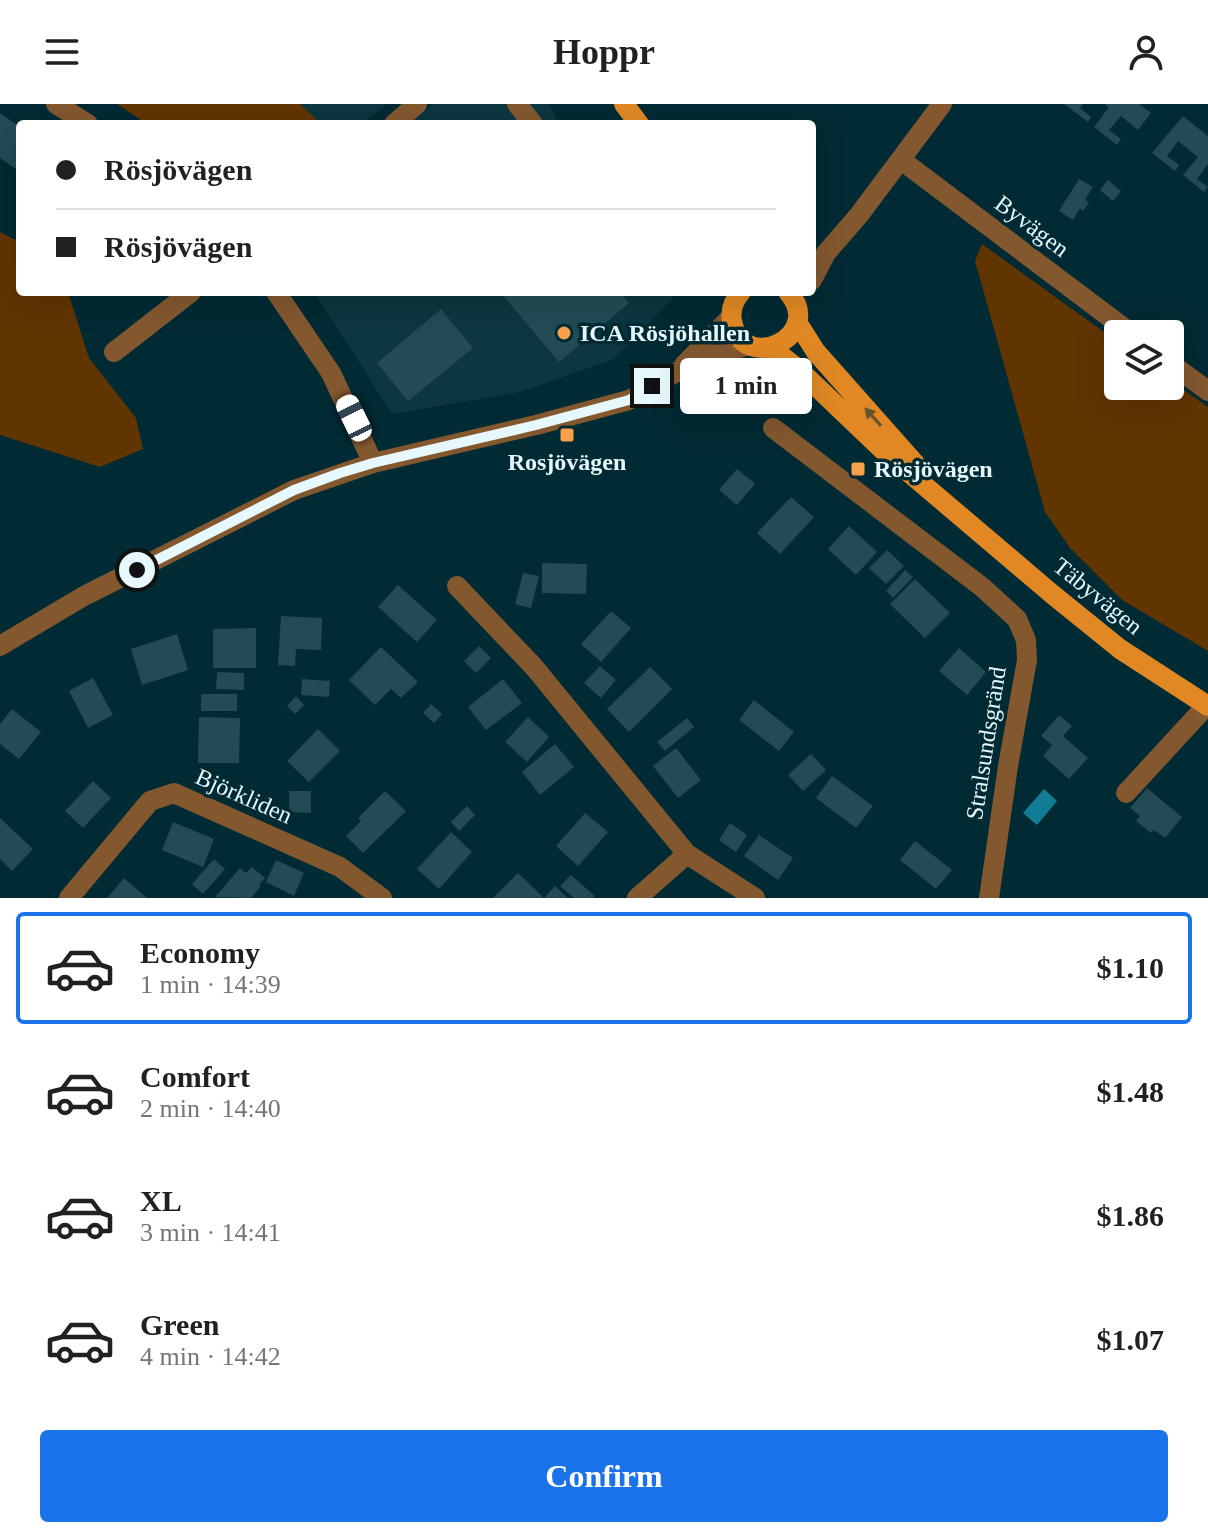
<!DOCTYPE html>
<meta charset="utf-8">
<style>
:root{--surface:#fff;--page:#f2f2f2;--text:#202124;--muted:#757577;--line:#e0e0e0;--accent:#1a73e8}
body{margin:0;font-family:"Times New Roman",serif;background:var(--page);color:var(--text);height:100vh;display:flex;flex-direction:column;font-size:30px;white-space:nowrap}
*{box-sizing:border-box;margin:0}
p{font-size:26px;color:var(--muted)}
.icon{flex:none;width:44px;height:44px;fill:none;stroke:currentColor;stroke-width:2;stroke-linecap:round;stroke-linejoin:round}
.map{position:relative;height:794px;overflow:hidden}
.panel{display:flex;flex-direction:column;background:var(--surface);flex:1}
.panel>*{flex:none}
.banner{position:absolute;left:16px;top:16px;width:800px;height:176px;border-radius:8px;box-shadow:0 8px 32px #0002;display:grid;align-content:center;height:176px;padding:0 40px;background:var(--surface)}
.buttons{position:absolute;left:1104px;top:216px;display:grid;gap:16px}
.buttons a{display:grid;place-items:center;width:80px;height:80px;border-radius:8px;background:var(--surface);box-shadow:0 8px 32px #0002;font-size:40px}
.end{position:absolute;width:36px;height:36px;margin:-18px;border:10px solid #e7f8fd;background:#111;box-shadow:0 0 0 4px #111}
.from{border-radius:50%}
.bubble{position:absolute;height:56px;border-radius:8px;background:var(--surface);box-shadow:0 8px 32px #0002;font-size:26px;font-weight:700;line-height:56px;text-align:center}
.car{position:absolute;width:24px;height:48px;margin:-24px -12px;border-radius:10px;box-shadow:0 0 6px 2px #0007;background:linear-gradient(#fff 24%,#345 0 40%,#fff 0 76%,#345 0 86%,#fff 0)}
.banner b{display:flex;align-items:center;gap:28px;height:76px;font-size:30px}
.banner b+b{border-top:2px solid var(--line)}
.banner i{width:20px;height:20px;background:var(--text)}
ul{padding:14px 0 0;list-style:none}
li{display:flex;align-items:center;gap:24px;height:112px;margin:0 16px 12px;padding:0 24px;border:4px solid transparent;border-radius:8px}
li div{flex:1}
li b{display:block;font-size:30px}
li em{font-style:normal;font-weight:700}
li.selected{border-color:var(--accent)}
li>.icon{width:72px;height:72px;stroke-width:1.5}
.cta{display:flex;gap:16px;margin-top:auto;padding:16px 40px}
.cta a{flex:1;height:92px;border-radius:8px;background:var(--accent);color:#fff;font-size:32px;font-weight:700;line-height:92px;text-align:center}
header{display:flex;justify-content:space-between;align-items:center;height:104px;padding:0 40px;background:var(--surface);font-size:36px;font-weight:700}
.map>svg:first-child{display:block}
</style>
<header><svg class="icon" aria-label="menu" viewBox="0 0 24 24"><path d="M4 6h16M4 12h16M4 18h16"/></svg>Hoppr<svg class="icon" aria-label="person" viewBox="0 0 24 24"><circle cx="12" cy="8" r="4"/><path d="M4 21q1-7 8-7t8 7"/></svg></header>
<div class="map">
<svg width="1208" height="794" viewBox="0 0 1208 794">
<rect width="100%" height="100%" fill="#002a34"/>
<!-- built -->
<path fill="#0c3640" d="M300,0H387L361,20H321Z
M433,0H549L559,20H409Z
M314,188H675L677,190L614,255L520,288L392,310Z"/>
<!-- green -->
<path fill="#613500" d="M117,0H300L321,20H147Z
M0,128L20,138V188H68L89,254L136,314L143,345L100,363L0,331Z
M982,140L1118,238V282H1170V276L1208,303V547L1122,496L1070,444L1045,408L975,157Z"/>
<!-- water -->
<path fill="#117d94" d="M1044,685L1057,697L1037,721L1023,709Z"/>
<!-- building -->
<path fill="#224b56" d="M1064,0H1083L1080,4L1091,13L1088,18Z
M1105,0H1139L1151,9L1138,26L1121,12L1109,26L1121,35L1117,41L1094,23L1109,3Z
M0,9L20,23V68L0,54Z
M1183,12L1208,32V60L1197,75L1208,83L1204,88L1183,71L1198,53L1178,37L1167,52L1179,61L1175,67L1152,49Z
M1079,75L1093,83L1085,96L1089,98L1083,107L1080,104L1073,116L1059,107Z
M1108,76L1121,87L1113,97L1100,86Z
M500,188H620L629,199L559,258Z
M441,205L473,244L408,297L377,259Z
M737,365L755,380L737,401L719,386Z
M791,393L814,413L780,450L757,429Z
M849,422L877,448L856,471L828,445Z
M887,446L904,462L886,480L869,464Z
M542,459L587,460L586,490L542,489Z
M905,466L913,473L893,494L886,487Z
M523,469L539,472L531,504L515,500Z
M915,475L950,509L925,534L890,500Z
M398,481L437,516L417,538L378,503Z
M611,507L631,524L601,558L581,540Z
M281,512L322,514L321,546L296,545L295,562L278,561Z
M256,524V564H213V525Z
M177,530L188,566L142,581L131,545Z
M479,542L491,554L476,569L464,557Z
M381,543L418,578L401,594L391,585L375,601L349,576Z
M959,544L986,568L967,591L939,567Z
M600,562L616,576L601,594L584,579Z
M650,563L672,585L629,628L607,605Z
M217,568L244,569V586L216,585Z
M93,574L113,611L88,624L69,587Z
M302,575L330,577L329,593L301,591Z
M503,575L522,599L486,626L468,603Z
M201,590H237V607H201Z
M296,592L304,601L295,610L287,602Z
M754,596L794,628L779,647L739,616Z
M431,600L442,610L434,619L423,609Z
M12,605L41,628L19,655L0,640V620Z
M1059,611L1072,622L1063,632L1088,654L1069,675L1043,652L1052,641L1041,632Z
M199,613L240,614L239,659H198Z
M528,613L549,633L527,658L505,638Z
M687,614L694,623L665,647L657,638Z
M318,625L340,647L309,678L287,657Z
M555,640L574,663L540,691L522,668Z
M676,644L701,676L678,694L653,662Z
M811,650L826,666L803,687L788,671Z
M832,672L873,702L856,724L816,694Z
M93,677L111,694L83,724L65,707Z
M1147,684L1182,713L1165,734L1154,726L1151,729L1136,717L1140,712L1130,704Z
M289,687H311V709L289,708Z
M385,687L406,707L363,749L346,732L361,717L358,714Z
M467,702L475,711L459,727L451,718Z
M585,709L608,728L578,762L556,742Z
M0,714L33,745L12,767L0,755Z
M173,718L214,735L203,763L162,746Z
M730,719L747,731L736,748L719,736Z
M451,728L472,748L439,785L417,765Z
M759,731L793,754L778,776L744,752Z
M915,737L952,766L936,785L900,756Z
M214,755L225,765L203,790L192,780Z
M276,756L304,769L294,792L266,778Z
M252,763L265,774L259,781L261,782L251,794L215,793L240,764L246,769Z
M518,769L541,791L544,794H493Z
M571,771L595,792L593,794H574L560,782Z
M124,774L147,794H107Z
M555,782L568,794H544Z"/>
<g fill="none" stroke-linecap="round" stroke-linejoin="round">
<!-- minor -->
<path stroke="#83582f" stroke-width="20" d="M56,0L88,20
M517,0L533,20
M394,20L417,0
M901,56L1132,230
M812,176L826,149L859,111L942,0
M276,188L331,269L373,359
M114,248L191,188
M1170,259L1208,287
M684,261L731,213
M773,324L982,483L1017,515L1026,536L1027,556L1008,662L989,794
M457,482L534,563L687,750L637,794
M0,542L84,492L294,386L373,359L536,321L629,296L675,269L726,248L749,241
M1126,689L1207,601
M687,750L755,794
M69,794L150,697L174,689L340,763L382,794"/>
<!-- major -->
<path stroke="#e18824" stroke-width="20" d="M624,0L639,20
M741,188C734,196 730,206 732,217C742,272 827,232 788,188
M797,218L816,248L917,362
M771,244L797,264L886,349L1052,490L1120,545L1208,602"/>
</g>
<!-- one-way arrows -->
<defs><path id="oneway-solid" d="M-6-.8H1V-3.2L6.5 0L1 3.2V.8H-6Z" transform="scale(2)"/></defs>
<use fill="#65542d" href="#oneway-solid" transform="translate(873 313) rotate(-132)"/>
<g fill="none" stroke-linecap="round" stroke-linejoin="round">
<!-- route -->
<path stroke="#e7f8fd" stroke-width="10" d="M137,466L294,386L340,369L373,359L536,321L629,296L652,282"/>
</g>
<!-- markers -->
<g fill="#f8a14a" stroke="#002a34" stroke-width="3">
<circle cx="564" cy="229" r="8"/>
<rect x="559" y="323" width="16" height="16" rx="4"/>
<rect x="850" y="357" width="16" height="16" rx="4"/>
</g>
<g text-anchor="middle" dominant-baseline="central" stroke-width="7" stroke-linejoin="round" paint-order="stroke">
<!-- street labels -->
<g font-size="24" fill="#e7f8fd" stroke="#002a34">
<text transform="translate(1032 122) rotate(37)">Byvägen</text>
<text transform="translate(1098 492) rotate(39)">Täbyvägen</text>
<text transform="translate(986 639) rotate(-81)">Stralsundsgränd</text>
<text transform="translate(244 692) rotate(24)">Björkliden</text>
</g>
<!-- poi labels -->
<g font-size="24" font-weight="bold" fill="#e7f8fd" stroke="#002a34" text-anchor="start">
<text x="580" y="229">ICA Rösjöhallen</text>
<text x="567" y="358" text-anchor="middle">Rosjövägen</text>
<text x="874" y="365">Rösjövägen</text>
</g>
</g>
</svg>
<div class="buttons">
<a><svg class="icon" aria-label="layers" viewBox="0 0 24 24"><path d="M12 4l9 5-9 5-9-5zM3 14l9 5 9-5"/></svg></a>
</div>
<i class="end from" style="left:137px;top:466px"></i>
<i class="end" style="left:652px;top:282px"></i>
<div class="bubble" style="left:680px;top:254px;width:132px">1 min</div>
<i class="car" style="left:354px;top:314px;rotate:334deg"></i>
<div class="banner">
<b><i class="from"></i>Rösjövägen</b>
<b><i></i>Rösjövägen</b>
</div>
</div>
<section class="panel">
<ul>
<li class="selected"><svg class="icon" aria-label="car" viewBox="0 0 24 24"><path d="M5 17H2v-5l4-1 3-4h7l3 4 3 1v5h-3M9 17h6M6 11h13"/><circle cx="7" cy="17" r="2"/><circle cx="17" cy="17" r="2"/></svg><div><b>Economy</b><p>1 min · 14:39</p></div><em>$1.10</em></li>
<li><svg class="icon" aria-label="car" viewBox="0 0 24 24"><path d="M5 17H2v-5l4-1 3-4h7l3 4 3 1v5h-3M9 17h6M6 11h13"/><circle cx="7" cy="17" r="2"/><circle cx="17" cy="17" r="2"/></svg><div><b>Comfort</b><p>2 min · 14:40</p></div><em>$1.48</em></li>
<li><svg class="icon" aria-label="car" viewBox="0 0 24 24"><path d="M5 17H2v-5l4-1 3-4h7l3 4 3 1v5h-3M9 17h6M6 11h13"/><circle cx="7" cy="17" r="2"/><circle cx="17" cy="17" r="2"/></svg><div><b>XL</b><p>3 min · 14:41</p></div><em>$1.86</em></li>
<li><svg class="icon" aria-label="car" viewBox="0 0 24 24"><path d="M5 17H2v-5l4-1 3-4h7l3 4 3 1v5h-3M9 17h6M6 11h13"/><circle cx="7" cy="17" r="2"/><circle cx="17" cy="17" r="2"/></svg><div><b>Green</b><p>4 min · 14:42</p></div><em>$1.07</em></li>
</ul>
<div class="cta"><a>Confirm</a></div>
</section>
